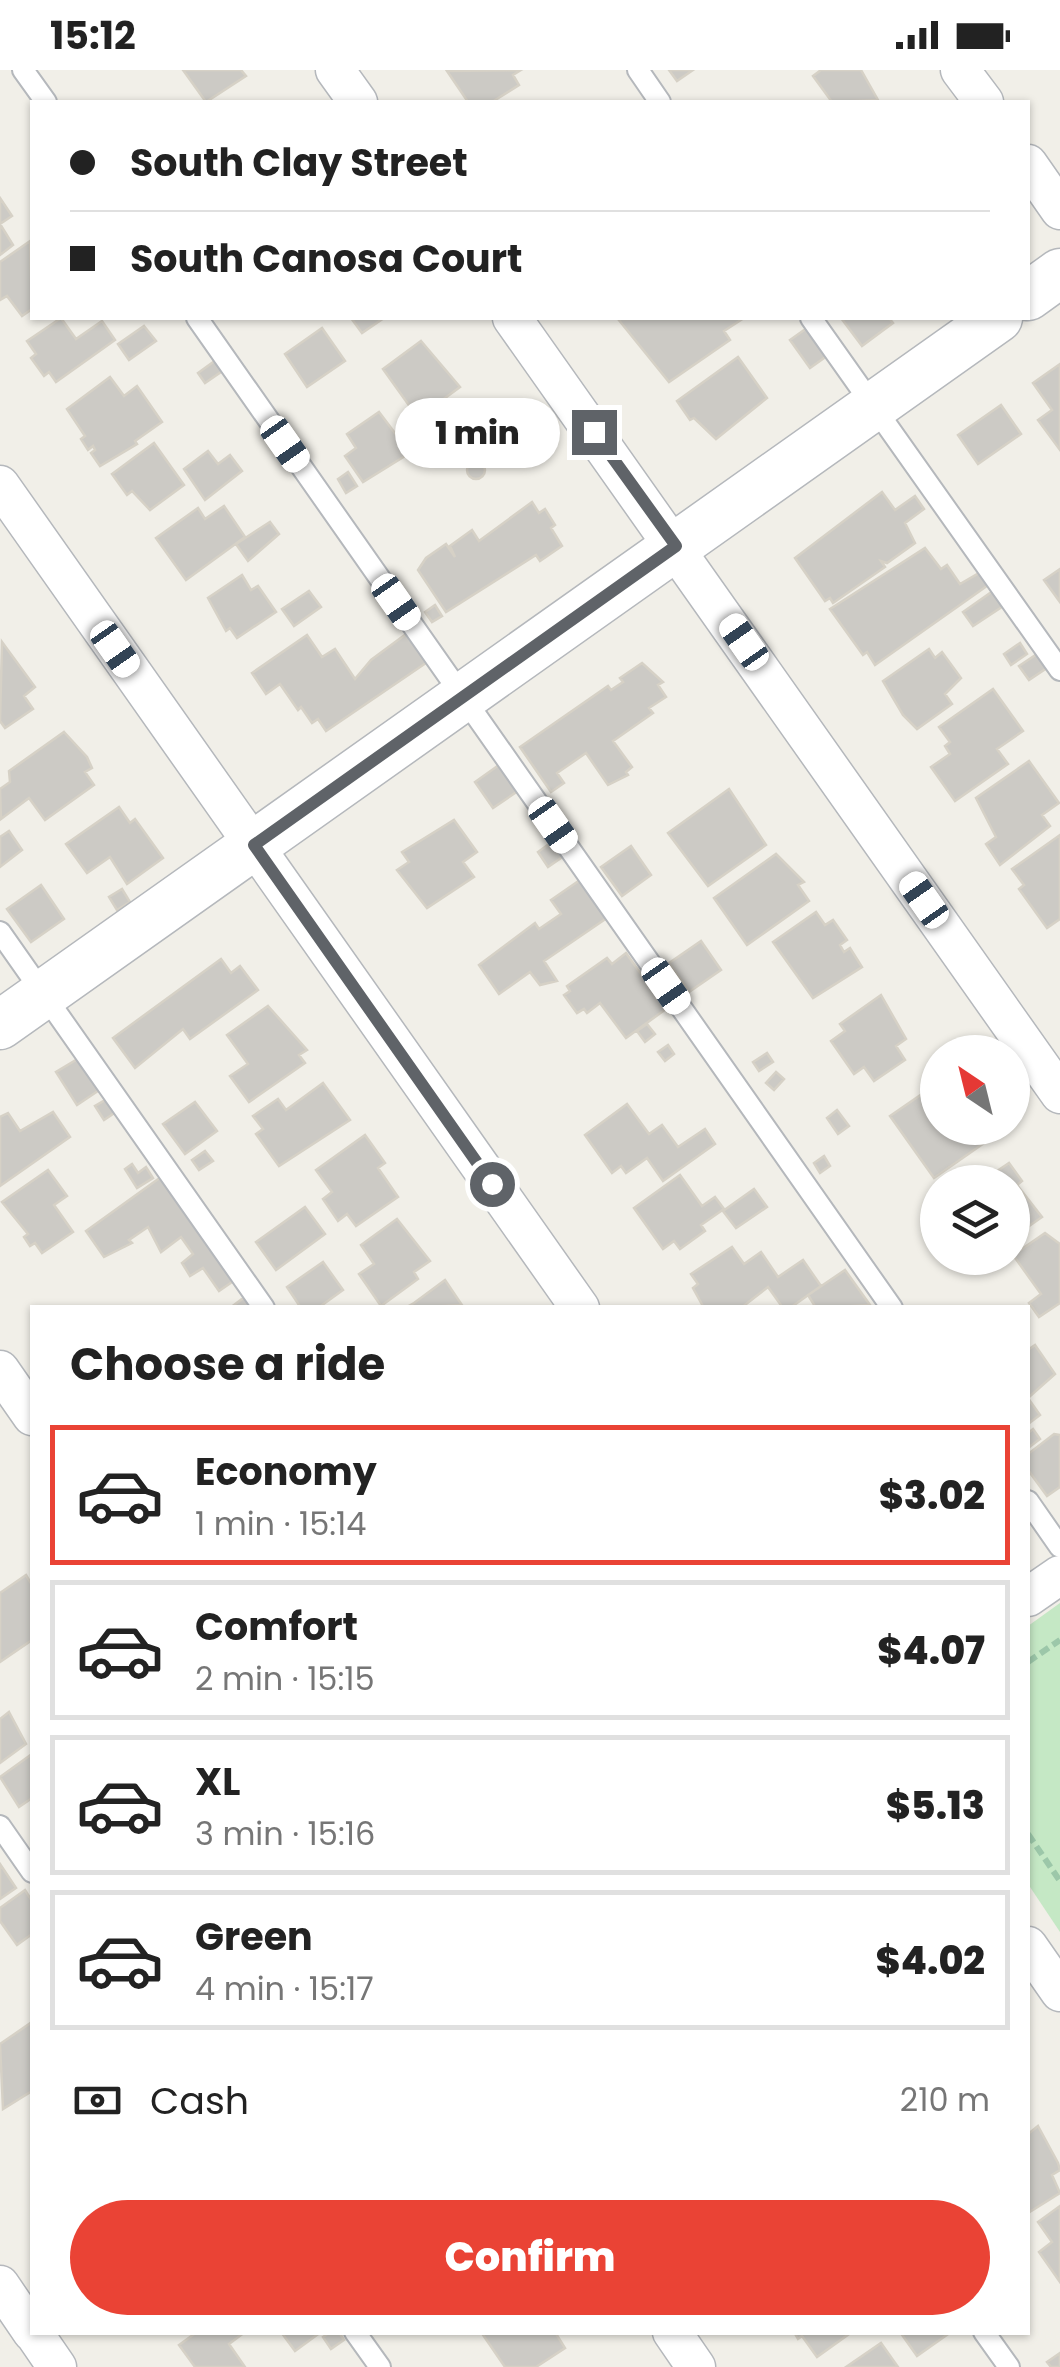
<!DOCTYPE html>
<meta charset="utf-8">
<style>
:root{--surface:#fff;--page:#f6f6f6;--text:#222;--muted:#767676;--line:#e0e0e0;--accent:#ea4335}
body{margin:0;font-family:Poppins,sans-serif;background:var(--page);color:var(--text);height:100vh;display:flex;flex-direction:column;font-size:38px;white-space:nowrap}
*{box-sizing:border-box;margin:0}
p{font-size:32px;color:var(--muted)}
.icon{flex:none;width:55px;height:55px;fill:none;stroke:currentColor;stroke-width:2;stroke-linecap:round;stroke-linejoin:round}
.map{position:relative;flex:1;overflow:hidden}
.details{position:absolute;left:30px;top:1235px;width:1000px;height:1030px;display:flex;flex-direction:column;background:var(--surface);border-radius:0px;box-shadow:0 2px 8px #0004}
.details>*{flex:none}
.banner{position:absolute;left:30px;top:30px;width:1000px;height:220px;border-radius:0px;box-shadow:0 2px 8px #0004;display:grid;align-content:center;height:220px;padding:0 40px;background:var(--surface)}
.needle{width:65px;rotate:325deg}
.tools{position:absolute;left:920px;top:965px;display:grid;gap:20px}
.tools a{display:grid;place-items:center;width:110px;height:110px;border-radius:50%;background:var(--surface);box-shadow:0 2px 8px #0004;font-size:50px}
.end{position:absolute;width:45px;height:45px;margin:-22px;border:12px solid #5f6368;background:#fff;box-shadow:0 0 0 5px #fff}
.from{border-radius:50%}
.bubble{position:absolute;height:70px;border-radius:35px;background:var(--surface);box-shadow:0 2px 8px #0004;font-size:32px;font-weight:800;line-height:70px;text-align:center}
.car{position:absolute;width:30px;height:60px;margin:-30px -15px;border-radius:12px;box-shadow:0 0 8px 2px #0007;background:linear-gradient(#fff 24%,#345 0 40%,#fff 0 76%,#345 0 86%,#fff 0)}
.banner b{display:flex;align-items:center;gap:35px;height:95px;font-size:38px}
.banner b+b{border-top:2px solid var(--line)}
.banner i{width:25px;height:25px;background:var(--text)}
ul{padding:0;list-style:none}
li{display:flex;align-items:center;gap:30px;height:140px;margin:0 20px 15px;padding:0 20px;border:5px solid var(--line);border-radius:0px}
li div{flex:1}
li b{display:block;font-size:38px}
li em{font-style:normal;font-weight:800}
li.on{border-color:var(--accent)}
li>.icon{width:90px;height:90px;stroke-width:1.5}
h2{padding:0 40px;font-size:45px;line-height:120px}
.pay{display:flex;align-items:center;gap:25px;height:110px;padding:0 40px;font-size:38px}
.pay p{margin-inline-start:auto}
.button{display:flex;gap:20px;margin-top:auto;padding:20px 40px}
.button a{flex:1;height:115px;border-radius:60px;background:var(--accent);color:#fff;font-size:40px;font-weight:800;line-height:115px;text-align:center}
.status{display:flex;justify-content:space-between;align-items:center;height:70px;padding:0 50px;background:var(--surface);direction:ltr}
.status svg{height:28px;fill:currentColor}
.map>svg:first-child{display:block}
</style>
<div class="status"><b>15:12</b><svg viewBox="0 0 49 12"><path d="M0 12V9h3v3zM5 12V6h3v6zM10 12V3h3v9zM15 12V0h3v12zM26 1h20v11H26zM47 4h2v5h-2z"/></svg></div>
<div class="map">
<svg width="1060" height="2297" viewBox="0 0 1060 2297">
<rect width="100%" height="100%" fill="#f1efe8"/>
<!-- green -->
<path fill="#c5e8c5" d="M1060,1533V1862L1028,1814V1556Z"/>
<!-- building -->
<path fill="#cccac5" stroke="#d6d1c6" stroke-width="2.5" d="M183,0H241L246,6L206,32Z
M521,0L513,5L519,15L492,32H468L447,1Z
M669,0H693L677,11Z
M821,0H861L878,30L832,32L813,6Z
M0,128L12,146L0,154L13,175L0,185Z
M30,171L32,239L22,246L7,226L0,230V192Z
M61,248L76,269L102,251L115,270L56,312L49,302L44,306L31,288L36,284L27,271Z
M351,248H384L362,263Z
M744,248L724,261L730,270L669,312L618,249Z
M841,248H889L893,253L862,276Z
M814,253L834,281L810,298L790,270Z
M144,256L156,271L129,290L118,274Z
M322,258L345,291L307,317L285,284Z
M421,271L460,317L418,348L383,299Z
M738,287L767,328L716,369L694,348L690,350L677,331Z
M216,290L224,300L205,313L198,303Z
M1060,294V380L1038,350L1052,340L1033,313Z
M110,307L124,326L137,316L162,352L135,371L137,374L100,396L91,383L95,380L93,376L88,380L81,369L85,366L67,339Z
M1001,335L1021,364L978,394L958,365Z
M379,342L410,383L363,412L345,386L356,378L347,364Z
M154,373L184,415L150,440L132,421L127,425L112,404Z
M208,381L218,394L230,385L242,401L205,430L184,399Z
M467 400a9 9 0 1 1 18 0a9 9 0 1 1-18 0Z
M348,402L357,416L346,423L338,409Z
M882,422L895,440L915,426L924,439L905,453L915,473L887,493L881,491L885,497L833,533L830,528L825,531L795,488Z
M532,432L539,443L545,439L555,455L551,458L562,476L540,491L536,485L446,542L418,500L426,488L446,474L455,487L450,476L472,460L479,471Z
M224,436L245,467L186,510L156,468L198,438L205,449Z
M270,452L279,464L248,491L236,474Z
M925,478L941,499L947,495L960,514L986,499L994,511L875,595L867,582L863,585L830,539Z
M1060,499V532L1044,510Z
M242,505L251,520L258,516L276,542L237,568L230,558L226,561L208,528Z
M1000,516L1011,531L973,556L963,542Z
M309,521L321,537L294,556L282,539Z
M435,535L442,546L432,552L425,542Z
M406,564L426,593L326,661L318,649L312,653L301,637L298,640L280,614L266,624L252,603L307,565L322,587L335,579L355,609L371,590Z
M2,572L35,617L24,626L33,639L5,658L0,651Z
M1020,573L1027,584L1011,595L1004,584Z
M929,579L935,588L942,582L961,608L945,624L952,634L917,659L903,645L883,611Z
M1040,582L1050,596L1029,610L1019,596Z
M642,593L663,612L658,615L666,627L649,638L653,643L613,671L632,697L626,702L628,705L608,715L586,683L557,703L564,713L551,722L520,677L608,616L611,620L623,612L620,608Z
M993,619L1023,661L997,679L1008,694L955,731L931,697L950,684L945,676L950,672L939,657Z
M64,662L87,687L92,698L85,702L94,715L45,750L29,728L1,749L0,719L10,712L9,701Z
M1029,691L1059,733L1042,745L1050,756L1000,795L986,774L996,767L976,728Z
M499,695L518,721L493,738L475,712Z
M729,719L766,775L708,816L668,763Z
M119,737L130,753L135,749L163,788L127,814L110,787L87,803L66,774Z
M454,750L477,782L463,792L474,807L427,838L397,800L409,792L402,782Z
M9,761L22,780L0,797V767Z
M1060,765V849L1047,858L1019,819L1024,815L1012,799Z
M553,771L564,786L548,797L538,782Z
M631,776L651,805L622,826L601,797Z
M776,784L804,812L798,815L809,831L747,875L714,828Z
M580,810L607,848L544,891L557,911L540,915L530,902L499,924L479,895L535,853L539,859L561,844L551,830Z
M41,815L64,849L31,872L7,839Z
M122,819L130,832L117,840L109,827Z
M816,842L825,855L833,850L847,870L840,875L844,882L850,878L862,897L813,928L773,872Z
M701,871L721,900L689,922L669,893Z
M626,883L666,939L626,968L600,933L587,943L584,939L577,943L564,925L570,921L567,916L607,888L612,894Z
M221,889L231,903L240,896L258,920L190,969L183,959L135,998L113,968Z
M881,925L906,969L896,976L905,990L874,1011L864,997L854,1004L831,971L845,961L840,954Z
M268,936L307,980L299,985L305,993L249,1032L230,1006L248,994L227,965Z
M647,954L655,964L645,972L637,961Z
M668,975L674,984L665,991L658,982Z
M767,983L773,992L759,1001L753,992Z
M81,987L101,1019L77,1035L56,1002Z
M776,1002L784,1009L774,1020L766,1013Z
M323,1013L350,1050L279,1096L256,1064L263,1059L253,1046L278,1029L286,1040Z
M938,1013V1058H977L987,1071L934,1108L890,1046Z
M107,1029L116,1042L104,1050L95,1036Z
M195,1032L217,1061L185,1084L163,1054Z
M627,1034L649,1064L662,1055L678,1077L705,1059L715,1074L663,1111L647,1088L626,1103L621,1096L612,1103L585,1065Z
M837,1040L849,1056L838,1064L827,1048Z
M53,1042L70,1067L0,1116V1047L8,1043L20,1061Z
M365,1065L385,1093L378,1098L398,1127L356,1156L347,1144L338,1151L323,1129L332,1122L316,1100Z
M205,1081L213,1091L199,1100L192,1090Z
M824,1086L830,1096L820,1103L814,1093Z
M1009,1093L1022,1111L1017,1115L1042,1147L1012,1168V1112H981Z
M132,1094L138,1103L146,1097L153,1108L137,1118L125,1099Z
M48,1100L67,1126L54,1135L73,1162L42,1183L35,1173L30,1176L24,1167L28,1164L2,1132Z
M680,1105L702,1136L715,1127L724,1139L701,1155L705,1161L680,1179L674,1171L663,1179L634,1138Z
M161,1107L235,1210L219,1221L203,1198L190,1206L182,1193L193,1184L181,1167L161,1182L148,1157L129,1170L132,1173L104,1187L86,1161Z
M754,1119L767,1137L736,1158L723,1141Z
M305,1137L325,1164L276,1200L256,1172Z
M397,1149L430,1191L414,1202L418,1209L381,1236L359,1204L374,1194L361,1175Z
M1045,1163L1060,1174V1233L1039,1247L1029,1233L1041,1224L1013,1185Z
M732,1177L744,1194L761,1182L778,1207L803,1190L821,1216L790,1238H783L768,1217L741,1238H704L693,1218L698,1214L691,1204Z
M323,1192L343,1220L318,1238H301L287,1217Z
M845,1200L870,1235L816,1238L808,1225Z
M445,1210L462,1235L405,1238L414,1233Z
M248,1228L253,1238H230L242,1229Z
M1035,1275L1055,1304L1028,1328V1280Z
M1030,1331L1040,1345L1028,1354V1333Z
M1033,1359L1040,1369L1028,1378V1363Z
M1054,1364L1060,1365V1417L1047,1426L1028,1400V1384Z
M26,1505L32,1515V1570L0,1592V1523Z
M9,1642L26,1674L0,1693V1649Z
M32,1684V1728L19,1737L0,1707Z
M0,1794L16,1818L0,1829Z
M25,1820L32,1831V1864L17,1875L0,1851V1838Z
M32,1952V2021L3,2039L0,1974Z
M1038,2056L1058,2093L1060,2100L1052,2105L1060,2123L1028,2143V2064Z
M1060,2136V2212L1039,2182L1052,2172L1038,2152Z
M197,2262H245L229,2274L245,2297H195L179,2275Z
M281,2262H321L295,2281Z
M330,2262H339L344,2270L331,2279L323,2267Z
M481,2262H555L565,2278L536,2297H505Z
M794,2262H848L849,2264L817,2287L802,2266L798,2269Z
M900,2262H951L917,2286Z
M881,2273L898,2297H846Z
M1060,2283V2297H1051L1047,2292Z"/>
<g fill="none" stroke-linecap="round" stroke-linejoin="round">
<defs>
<path id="service" d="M23,0L46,32
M638,0L660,32
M197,248L892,1238
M811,248L1060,600
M0,862L264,1238
M1028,1431L1060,1477
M0,1756L32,1802
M355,2262L380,2297
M984,2262L1009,2297"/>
<path id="minor" d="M335,0L358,32
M960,0L984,32
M1028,94L1060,140
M512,248L1060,1024
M0,415L580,1238
M0,1300L32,1346
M1028,1527L1060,1505
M1028,1876L1060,1922
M0,2215L32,2262
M33,2262L57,2297
M672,2262L696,2297"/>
<path id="tertiary" d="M1028,226L1060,203
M0,955L998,248"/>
</defs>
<!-- service casing -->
<use href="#service" stroke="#b5b8bc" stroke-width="24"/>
<!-- minor casing -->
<use href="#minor" stroke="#b5b8bc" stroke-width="41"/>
<!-- tertiary casing -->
<use href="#tertiary" stroke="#b5b8bc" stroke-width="51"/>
<!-- path -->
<path stroke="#9cc7a9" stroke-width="6" stroke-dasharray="10 5" stroke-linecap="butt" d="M1028,1592L1060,1570
M1028,1764L1060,1811"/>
<!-- service -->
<use href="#service" stroke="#fff" stroke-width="20"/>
<!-- minor -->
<use href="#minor" stroke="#fff" stroke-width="38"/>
<!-- tertiary -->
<use href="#tertiary" stroke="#fff" stroke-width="48"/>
</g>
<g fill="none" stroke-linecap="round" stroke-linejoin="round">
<!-- route -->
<path stroke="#5f6368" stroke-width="12" d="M492,1114L254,775L676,476L594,362"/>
</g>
</svg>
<div class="tools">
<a><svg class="needle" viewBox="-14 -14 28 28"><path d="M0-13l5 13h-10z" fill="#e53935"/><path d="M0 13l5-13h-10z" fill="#767676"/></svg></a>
<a><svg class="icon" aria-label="layers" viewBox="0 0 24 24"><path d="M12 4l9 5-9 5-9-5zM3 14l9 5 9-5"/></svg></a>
</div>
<i class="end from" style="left:492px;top:1114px"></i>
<i class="end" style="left:594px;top:362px"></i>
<div class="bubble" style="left:395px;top:328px;width:165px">1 min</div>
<i class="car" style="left:285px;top:374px;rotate:145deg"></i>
<i class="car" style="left:396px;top:532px;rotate:145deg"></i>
<i class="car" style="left:744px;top:572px;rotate:325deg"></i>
<i class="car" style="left:115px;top:579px;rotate:145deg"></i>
<i class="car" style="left:553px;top:755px;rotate:145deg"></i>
<i class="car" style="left:924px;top:830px;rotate:325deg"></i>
<i class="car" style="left:666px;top:916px;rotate:145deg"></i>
<div class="banner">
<b><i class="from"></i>South Clay Street</b>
<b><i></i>South Canosa Court</b>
</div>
<section class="details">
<h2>Choose a ride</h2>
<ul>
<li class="on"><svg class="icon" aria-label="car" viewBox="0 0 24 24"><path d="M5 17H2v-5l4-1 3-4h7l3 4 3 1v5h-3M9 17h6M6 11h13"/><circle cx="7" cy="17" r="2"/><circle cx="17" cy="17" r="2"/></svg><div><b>Economy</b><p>1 min · 15:14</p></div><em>$3.02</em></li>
<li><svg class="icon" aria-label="car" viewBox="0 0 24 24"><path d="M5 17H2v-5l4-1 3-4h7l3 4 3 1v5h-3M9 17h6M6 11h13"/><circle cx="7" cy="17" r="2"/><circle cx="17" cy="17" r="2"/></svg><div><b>Comfort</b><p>2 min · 15:15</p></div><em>$4.07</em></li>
<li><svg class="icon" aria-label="car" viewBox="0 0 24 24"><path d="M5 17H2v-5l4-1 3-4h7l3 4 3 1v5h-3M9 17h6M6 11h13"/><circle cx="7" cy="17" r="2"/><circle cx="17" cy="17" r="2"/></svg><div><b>XL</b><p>3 min · 15:16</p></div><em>$5.13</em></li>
<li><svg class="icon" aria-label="car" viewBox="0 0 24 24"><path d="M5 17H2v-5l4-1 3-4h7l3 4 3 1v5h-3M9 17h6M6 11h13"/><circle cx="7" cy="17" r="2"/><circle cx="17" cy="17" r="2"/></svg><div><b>Green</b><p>4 min · 15:17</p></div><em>$4.02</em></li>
</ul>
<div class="pay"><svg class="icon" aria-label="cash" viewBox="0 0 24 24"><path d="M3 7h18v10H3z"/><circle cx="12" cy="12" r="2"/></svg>Cash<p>210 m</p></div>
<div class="button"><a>Confirm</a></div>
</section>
</div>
